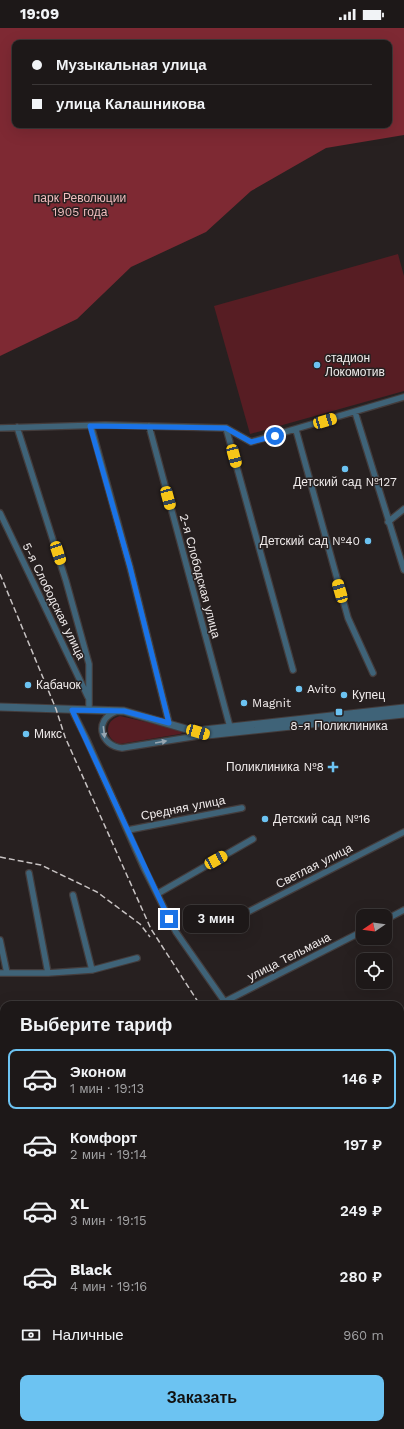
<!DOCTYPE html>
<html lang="ru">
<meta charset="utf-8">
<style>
:root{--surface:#1d1818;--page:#2a2525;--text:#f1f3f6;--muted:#a0a0a2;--line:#3b3737;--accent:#6cc3f2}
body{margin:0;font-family:"Work Sans",sans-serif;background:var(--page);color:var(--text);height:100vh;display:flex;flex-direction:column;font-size:15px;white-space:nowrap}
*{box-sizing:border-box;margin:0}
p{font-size:13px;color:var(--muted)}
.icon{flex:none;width:22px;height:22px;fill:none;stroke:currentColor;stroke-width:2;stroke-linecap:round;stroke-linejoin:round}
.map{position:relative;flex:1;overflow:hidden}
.sheet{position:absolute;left:0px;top:973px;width:404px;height:428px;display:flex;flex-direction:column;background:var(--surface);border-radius:12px 12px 0 0;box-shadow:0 4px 16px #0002,0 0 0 1px var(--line)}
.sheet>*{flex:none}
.guide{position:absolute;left:12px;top:12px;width:380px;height:88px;border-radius:8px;box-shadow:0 4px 16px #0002,0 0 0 1px var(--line);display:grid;align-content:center;height:88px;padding:0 20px;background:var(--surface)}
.needle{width:26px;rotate:257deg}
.controls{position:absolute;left:356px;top:881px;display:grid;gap:8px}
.controls a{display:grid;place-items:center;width:36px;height:36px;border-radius:8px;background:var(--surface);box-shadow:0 4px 16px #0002,0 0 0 1px var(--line);font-size:20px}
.end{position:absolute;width:18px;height:18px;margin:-9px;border:5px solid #1a73e8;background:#fff;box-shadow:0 0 0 2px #fff}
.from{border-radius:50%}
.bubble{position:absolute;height:28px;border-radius:8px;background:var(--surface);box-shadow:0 4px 16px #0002,0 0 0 1px var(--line);font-size:13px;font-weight:600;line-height:28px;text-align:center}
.car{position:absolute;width:12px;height:24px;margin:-12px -6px;border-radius:5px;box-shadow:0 0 3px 1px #0007;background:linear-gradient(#f5c518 24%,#345 0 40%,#f5c518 0 76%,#345 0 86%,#f5c518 0)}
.guide b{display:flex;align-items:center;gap:14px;height:38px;font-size:15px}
.guide b+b{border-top:1px solid var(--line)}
.guide i{width:10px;height:10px;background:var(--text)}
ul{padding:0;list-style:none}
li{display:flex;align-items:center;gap:12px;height:60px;margin:0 8px 6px;padding:0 12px;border:2px solid transparent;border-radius:8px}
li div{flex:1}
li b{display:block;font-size:15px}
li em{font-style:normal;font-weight:600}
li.selected{border-color:var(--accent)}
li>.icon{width:36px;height:36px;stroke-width:1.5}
h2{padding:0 20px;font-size:18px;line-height:48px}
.pay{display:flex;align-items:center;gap:10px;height:44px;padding:0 20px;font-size:15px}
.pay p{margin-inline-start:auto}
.action{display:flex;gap:8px;margin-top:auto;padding:8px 20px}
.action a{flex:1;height:46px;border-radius:8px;background:var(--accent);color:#111;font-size:16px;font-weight:600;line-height:46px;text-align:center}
.status{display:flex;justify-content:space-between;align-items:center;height:28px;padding:0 20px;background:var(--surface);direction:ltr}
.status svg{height:11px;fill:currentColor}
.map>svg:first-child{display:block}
</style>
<div class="status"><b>19:09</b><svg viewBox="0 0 49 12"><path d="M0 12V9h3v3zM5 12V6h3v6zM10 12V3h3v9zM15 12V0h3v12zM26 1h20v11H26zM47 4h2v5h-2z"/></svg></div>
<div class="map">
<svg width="404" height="1401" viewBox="0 0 404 1401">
<rect width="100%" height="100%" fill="#272020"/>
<!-- green -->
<path fill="#571d23" d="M398,226L404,248V363L250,406L214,278Z
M120,688L181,702L182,705L180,706L120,716C104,711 104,692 120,688Z"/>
<!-- forest -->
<path fill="#7e2933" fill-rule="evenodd" d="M0,0H404V107L326,120L251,163L206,204L131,239L77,291L0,328ZM15,15H389V97H15Z"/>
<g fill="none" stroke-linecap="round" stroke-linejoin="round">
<defs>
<path id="minor" d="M355,384L404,542
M91,398L130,539L169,695
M149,398L230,699
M17,399L66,553L89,636V682
M0,400L105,397L226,400L251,414L404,369
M226,400L293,642
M296,402L348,590L373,645
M0,485L88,669
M388,494L404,481
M72,682L86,710L144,840L176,904L227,977
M115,684C94,692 100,718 122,720L204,707
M128,802L242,780
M29,845L48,945
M157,866L253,811
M73,867L92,942
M234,891L404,804
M385,892L404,882
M0,912L7,945
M0,945H48L92,942L137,930
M224,974L363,903
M0,1018H4
M400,1028L404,1025
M0,1077L4,1075
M400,1140L404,1143
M0,1157L4,1155
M0,1241L4,1239
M0,1329L4,1327
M190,1397L191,1401"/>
<path id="tertiary" d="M0,679L124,683L207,707L404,686
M204,702L404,680
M389,1397L391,1401"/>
<path id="trunk" d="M400,1277L404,1278
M400,1285H404
M27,1401L37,1397
M43,1401L54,1397"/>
</defs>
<!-- minor casing -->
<use href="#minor" stroke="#433c3c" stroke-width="8"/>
<!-- tertiary casing -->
<use href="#tertiary" stroke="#433c3c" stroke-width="9"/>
<!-- trunk casing -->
<use href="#trunk" stroke="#433c3c" stroke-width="12"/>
<!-- minor -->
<use href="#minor" stroke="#3f6378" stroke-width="5.5"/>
<!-- tertiary -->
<use href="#tertiary" stroke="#3f6378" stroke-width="7"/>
<!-- trunk -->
<use href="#trunk" stroke="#5ab2e0" stroke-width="10"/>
<!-- rail -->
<path stroke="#c8c3c3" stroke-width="1.5" stroke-dasharray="6 3" stroke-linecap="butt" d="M0,546L56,681L65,709L151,901L200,977
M0,829L41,837L97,864L140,896L150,909
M400,1165L404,1168"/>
</g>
<!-- one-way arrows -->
<defs><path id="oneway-solid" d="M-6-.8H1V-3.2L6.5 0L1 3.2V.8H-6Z"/></defs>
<g fill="#98a7b2">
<use href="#oneway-solid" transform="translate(104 704) rotate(83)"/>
<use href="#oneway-solid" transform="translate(161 714) rotate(-10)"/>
</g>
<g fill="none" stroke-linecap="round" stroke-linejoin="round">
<!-- route -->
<path stroke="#1a73e8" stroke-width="5" d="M169,891L72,682L124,683L169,695L130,539L90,398L226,400L251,414L275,408"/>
</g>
<!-- markers -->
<g fill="#6cc3f2" stroke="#272020" stroke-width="1.5">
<circle cx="317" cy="337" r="4"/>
<circle cx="345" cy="441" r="4"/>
<circle cx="368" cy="513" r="4"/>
<circle cx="28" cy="657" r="4"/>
<circle cx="299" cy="661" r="4"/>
<circle cx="344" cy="667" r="4"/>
<circle cx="244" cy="675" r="4"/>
<rect x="335" y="680" width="8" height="8" rx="2"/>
<circle cx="26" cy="706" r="4"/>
<path d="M331 733h4v4h4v4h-4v4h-4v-4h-4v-4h4z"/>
<circle cx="265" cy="791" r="4"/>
</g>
<g text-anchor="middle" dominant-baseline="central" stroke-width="3" stroke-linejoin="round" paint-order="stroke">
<!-- park labels -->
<g font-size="12" fill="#f0bdbe" stroke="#272020">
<text x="80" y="170">парк Революции<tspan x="80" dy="14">1905 года</tspan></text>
</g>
<!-- poi labels -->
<g font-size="12" fill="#f0ebeb" stroke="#272020" text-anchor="start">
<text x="325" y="330">стадион<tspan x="325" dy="14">Локомотив</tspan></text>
<text x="345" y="454" text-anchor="middle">Детский сад №127</text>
<text x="360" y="513" text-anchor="end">Детский сад №40</text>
<text x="36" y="657">Кабачок</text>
<text x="307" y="661">Avito</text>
<text x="352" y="667">Купец</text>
<text x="252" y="675">Magnit</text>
<text x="339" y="698" text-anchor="middle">8-я Поликлиника</text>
<text x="34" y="706">Микс</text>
<text x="324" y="739" text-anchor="end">Поликлиника №8</text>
<text x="273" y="791">Детский сад №16</text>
</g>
<!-- street labels -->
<g font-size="12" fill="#f0ebeb" stroke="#272020">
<text transform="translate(200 548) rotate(75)">2-я Слободская улица</text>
<text transform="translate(54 573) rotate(64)">5-я Слободская улица</text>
<text transform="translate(183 780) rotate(-11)">Средняя улица</text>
<text transform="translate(314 838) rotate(-27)">Светлая улица</text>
<text transform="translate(289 929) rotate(-27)">улица Тельмана</text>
</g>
</g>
</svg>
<div class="controls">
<a><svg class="needle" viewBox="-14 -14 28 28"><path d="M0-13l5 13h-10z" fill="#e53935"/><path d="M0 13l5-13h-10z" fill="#a0a0a2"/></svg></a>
<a><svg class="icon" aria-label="locate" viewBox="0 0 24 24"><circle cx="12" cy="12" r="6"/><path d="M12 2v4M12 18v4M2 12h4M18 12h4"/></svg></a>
</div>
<i class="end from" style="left:275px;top:408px"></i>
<i class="end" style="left:169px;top:891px"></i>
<div class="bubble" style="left:183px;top:877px;width:66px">3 мин</div>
<i class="car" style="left:325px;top:393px;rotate:74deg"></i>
<i class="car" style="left:234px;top:428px;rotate:165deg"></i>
<i class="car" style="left:168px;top:470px;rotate:165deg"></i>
<i class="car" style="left:58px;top:525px;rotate:162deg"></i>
<i class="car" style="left:340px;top:563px;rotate:344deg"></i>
<i class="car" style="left:198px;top:704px;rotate:106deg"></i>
<i class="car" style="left:216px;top:832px;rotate:61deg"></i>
<div class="guide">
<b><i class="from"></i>Музыкальная улица</b>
<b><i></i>улица Калашникова</b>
</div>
<section class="sheet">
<h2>Выберите тариф</h2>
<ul>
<li class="selected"><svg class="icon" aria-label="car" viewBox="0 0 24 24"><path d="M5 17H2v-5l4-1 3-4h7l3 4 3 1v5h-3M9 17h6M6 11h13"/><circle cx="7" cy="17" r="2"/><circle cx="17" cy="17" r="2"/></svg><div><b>Эконом</b><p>1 мин · 19:13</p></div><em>146 ₽</em></li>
<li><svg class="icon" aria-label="car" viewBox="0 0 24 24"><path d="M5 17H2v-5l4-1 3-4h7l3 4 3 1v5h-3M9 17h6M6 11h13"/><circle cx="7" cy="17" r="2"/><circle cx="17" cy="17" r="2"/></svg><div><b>Комфорт</b><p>2 мин · 19:14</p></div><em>197 ₽</em></li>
<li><svg class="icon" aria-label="car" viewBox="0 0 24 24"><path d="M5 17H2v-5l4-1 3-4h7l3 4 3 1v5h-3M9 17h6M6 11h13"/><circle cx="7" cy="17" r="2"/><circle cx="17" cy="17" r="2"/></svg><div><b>XL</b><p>3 мин · 19:15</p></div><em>249 ₽</em></li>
<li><svg class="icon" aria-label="car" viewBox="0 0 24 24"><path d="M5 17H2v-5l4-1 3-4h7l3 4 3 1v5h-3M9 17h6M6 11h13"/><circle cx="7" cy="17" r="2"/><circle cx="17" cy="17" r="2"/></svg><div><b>Black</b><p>4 мин · 19:16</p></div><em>280 ₽</em></li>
</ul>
<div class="pay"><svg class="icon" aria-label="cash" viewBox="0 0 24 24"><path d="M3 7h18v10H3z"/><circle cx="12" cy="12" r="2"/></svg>Наличные<p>960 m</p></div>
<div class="action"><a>Заказать</a></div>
</section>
</div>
